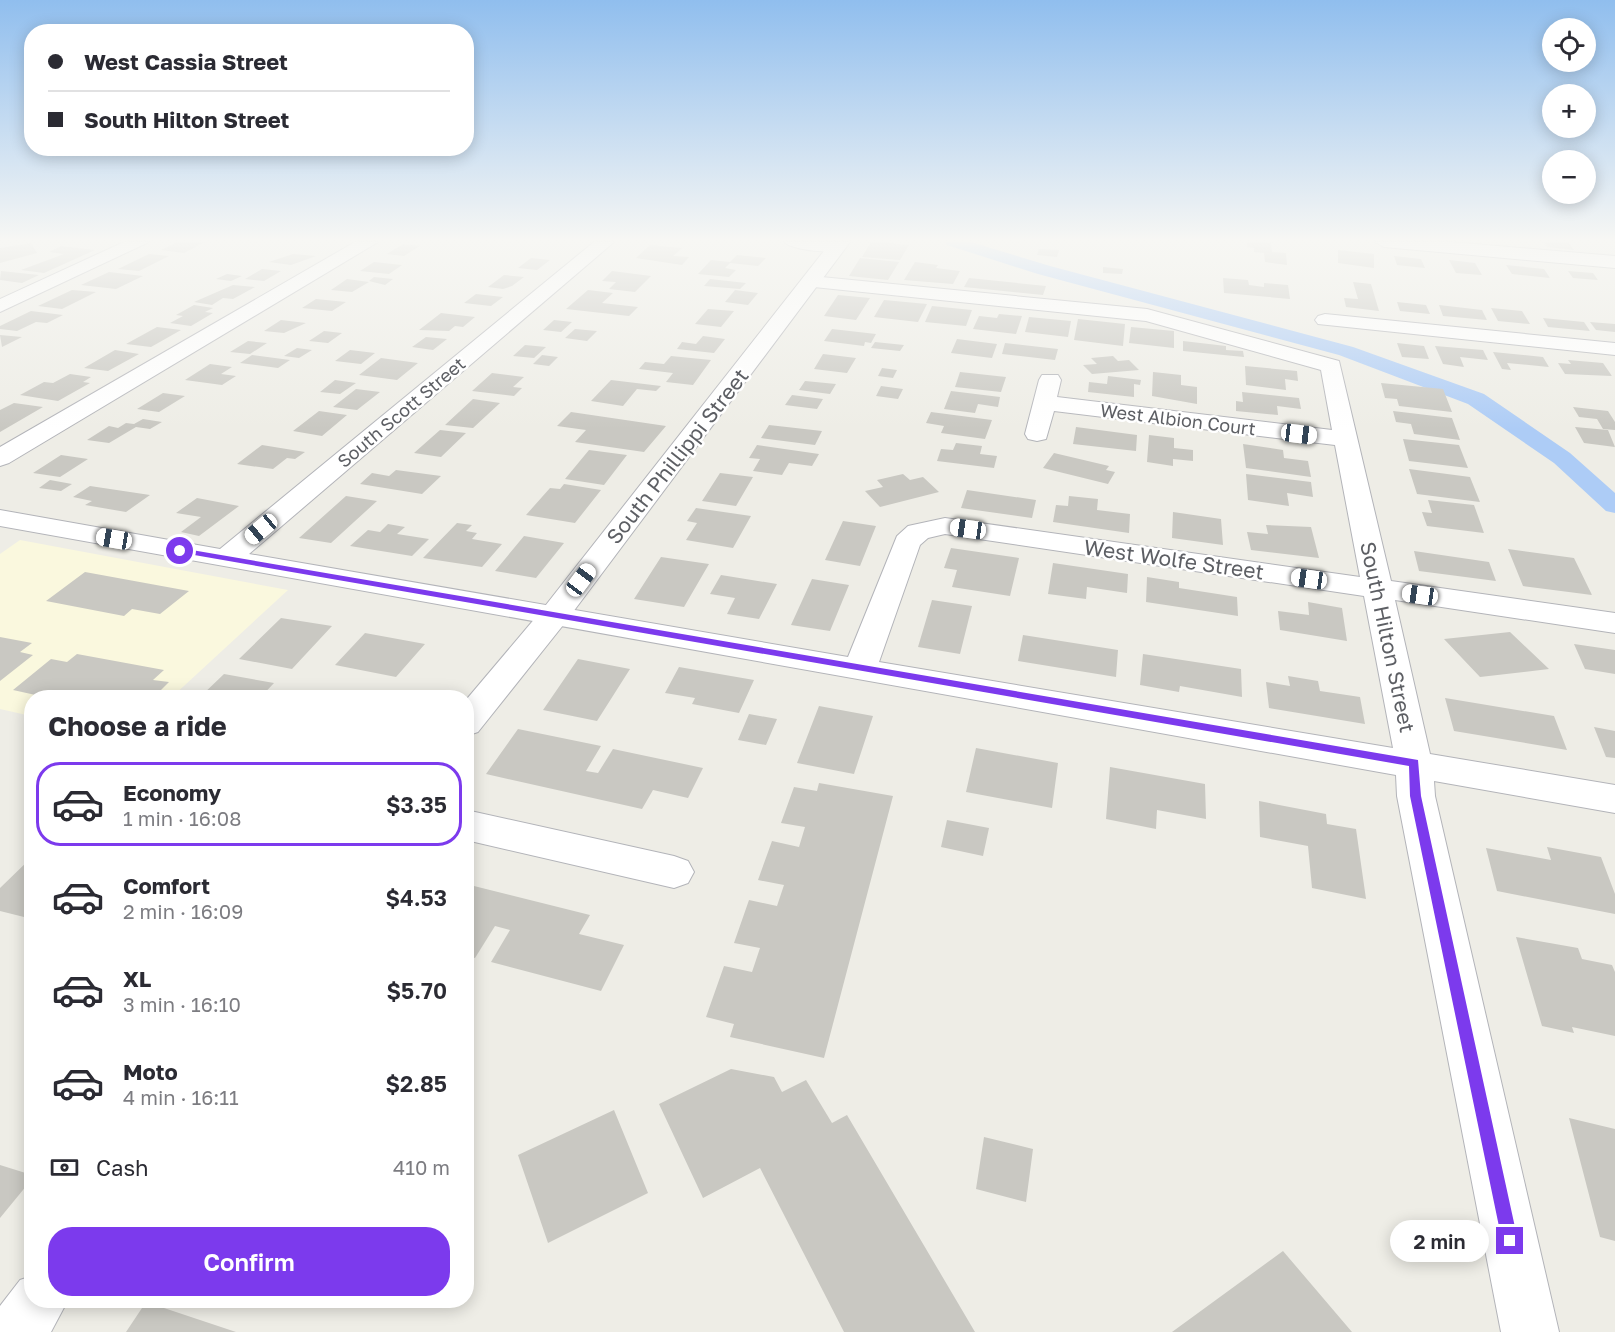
<!DOCTYPE html>
<meta charset="utf-8">
<style>
:root{--surface:#fff;--page:#f2f2f3;--text:#2b2b33;--muted:#7c7c81;--line:#e1e1e2;--accent:#7c3aed}
body{margin:0;font-family:"Golos Text",sans-serif;background:var(--page);color:var(--text);height:100vh;display:flex;flex-direction:column;font-size:22px;white-space:nowrap}
*{box-sizing:border-box;margin:0}
p{font-size:20px;color:var(--muted)}
.icon{flex:none;width:33px;height:33px;fill:none;stroke:currentColor;stroke-width:2;stroke-linecap:round;stroke-linejoin:round}
.map{position:relative;flex:1;overflow:hidden}
.side{position:absolute;left:24px;top:690px;width:450px;height:618px;display:flex;flex-direction:column;background:var(--surface);border-radius:24px;box-shadow:0 3px 15px #0003}
.side>*{flex:none}
.guide{position:absolute;left:24px;top:24px;width:450px;height:132px;border-radius:24px;box-shadow:0 3px 15px #0003;display:grid;align-content:center;height:132px;padding:0 24px;background:var(--surface)}
.buttons{position:absolute;left:1542px;top:18px;display:grid;gap:12px}
.buttons a{display:grid;place-items:center;width:54px;height:54px;border-radius:50%;background:var(--surface);box-shadow:0 3px 15px #0003;font-size:30px}
.end{position:absolute;width:27px;height:27px;margin:-14px;border:8px solid #7c3aed;background:#fff;box-shadow:0 0 0 3px #fff}
.from{border-radius:50%}
.bubble{position:absolute;height:42px;border-radius:21px;background:var(--surface);box-shadow:0 3px 15px #0003;font-size:20px;font-weight:600;line-height:42px;text-align:center}
.car{position:absolute;width:18px;height:36px;margin:-18px -9px;border-radius:8px;box-shadow:0 0 4px 2px #0007;background:linear-gradient(#fff 24%,#345 0 40%,#fff 0 76%,#345 0 86%,#fff 0)}
.guide b{display:flex;align-items:center;gap:21px;height:57px;font-size:22px}
.guide b+b{border-top:2px solid var(--line)}
.guide i{width:15px;height:15px;background:var(--text)}
ul{padding:0;list-style:none}
li{display:flex;align-items:center;gap:18px;height:84px;margin:0 12px 9px;padding:0 12px;border:3px solid transparent;border-radius:24px}
li div{flex:1}
li b{display:block;font-size:22px}
li em{font-style:normal;font-weight:600}
li.current{border-color:var(--accent)}
li>.icon{width:54px;height:54px;stroke-width:1.5}
h2{padding:0 24px;font-size:27px;line-height:72px}
.pay{display:flex;align-items:center;gap:15px;height:66px;padding:0 24px;font-size:22px}
.pay p{margin-inline-start:auto}
.cta{display:flex;gap:12px;margin-top:auto;padding:12px 24px}
.cta a{flex:1;height:69px;border-radius:24px;background:var(--accent);color:#fff;font-size:24px;font-weight:600;line-height:69px;text-align:center}
.map>svg:first-child{display:block}
</style>
<div class="map">
<svg width="1615" height="1332" viewBox="0 0 1615 1332">
<rect width="100%" height="100%" fill="#eeede6"/>
<!-- commercial -->
<path fill="#faf8de" d="M20,540L288,590L172,697L32,698L31,716L0,709V554Z"/>
<g fill="none" stroke-linecap="round" stroke-linejoin="round">
<!-- canal -->
<path fill="#adccf6" fill-rule="evenodd" d="M945,242H971L1050,266L1353,347L1484,394L1570,453L1615,493V513L1606,511L1554,463L1468,404L1339,355L1038,274L947,245Z"/>
</g>
<!-- building -->
<path fill="#c9c8c2" d="M177,242H205L184,253L161,250Z
M871,242H880L909,245L900,260L862,257Z
M1247,242L1271,243L1272,252L1286,253L1287,265L1265,262L1264,253L1254,252V248L1247,247Z
M1544,242H1568L1574,250L1547,247Z
M31,243L37,253L0,263V248Z
M403,244L420,246L404,256L387,254Z
M650,245L682,248L673,256L689,257L682,265L636,258Z
M61,246L95,250L44,273L21,270L64,254L49,252Z
M1039,249L1059,250L1057,257L1037,255Z
M1338,250L1374,254V268L1338,263Z
M149,254L169,256L139,271L118,269Z
M293,254L316,256L291,265L269,262Z
M737,255L766,258L758,266L730,263L725,268L736,270L729,277L698,274L711,260L730,262Z
M1394,256L1421,259L1425,268L1397,265Z
M531,258L550,260L537,270L518,268Z
M860,258L899,262L888,280L849,276Z
M1449,260L1475,263L1482,275L1456,273Z
M374,262L402,265L389,274L360,271Z
M915,262L938,265L936,268L960,271L953,284L904,280Z
M1506,265L1544,269L1550,278L1512,274Z
M1103,267L1123,269L1122,274L1103,273Z
M262,269L281,271L264,281L245,279Z
M1,271L39,275L22,283L0,280Z
M612,271L651,276L635,292L609,289L616,282L602,281Z
M1568,271L1593,273L1598,280L1573,278Z
M109,272L143,276L116,289L81,285Z
M227,274L242,276L231,281L216,279Z
M504,275L524,277L512,286L503,289L488,287Z
M374,277L393,279L385,285L369,281Z
M969,278L1046,286L1043,295L964,287Z
M1223,278L1248,280L1249,285L1264,287V283L1288,285L1290,299L1224,293Z
M347,279L369,282L352,292L331,290Z
M710,279L746,283L740,289L704,286Z
M1353,282L1371,284L1379,311L1346,307L1344,298L1358,299Z
M233,285L255,287L233,299L223,298L212,305L194,302Z
M72,290L96,292L62,309L38,306Z
M588,290L613,293L602,303L638,307L629,316L566,309Z
M735,290L758,293L748,305L725,302Z
M476,294L503,297L491,306L464,303Z
M838,295L870,298L856,320L824,316Z
M316,299L346,302L332,311L302,308Z
M884,300L927,304L918,322L874,317Z
M1397,302L1426,305L1430,314L1400,311Z
M194,305L213,308L205,312L213,313L191,326L170,323L183,316L176,315Z
M1439,305L1482,310L1487,320L1443,316Z
M932,306L972,310L966,326L925,322Z
M1491,308L1522,311L1530,324L1498,321Z
M708,309L734,311L721,327L695,324Z
M31,311L63,315L47,323L36,322L17,331L0,329V326Z
M441,313L475,317L463,327L455,326L449,331L419,330Z
M999,314L1022,316L1016,334L973,329L979,316L997,318Z
M1029,317L1071,321L1068,337L1025,332Z
M1543,318L1584,322L1590,331L1548,327Z
M1078,319L1125,324L1123,346L1074,340Z
M281,320L306,323L284,333L264,331Z
M554,320L572,322L561,332L543,330Z
M1590,322L1615,324V332L1596,330Z
M157,327L181,330L151,347L126,344Z
M1131,327L1174,331V348L1129,343Z
M575,329L597,331L587,341L565,338Z
M832,329L876,334L871,343L865,342L864,346L824,341Z
M324,331L342,333L328,343L309,341Z
M0,335L22,337L2,347Z
M703,336L725,339L714,353L677,349L682,342L696,344Z
M426,337L447,339L433,350L412,347Z
M957,339L997,344L992,358L951,353Z
M248,341L267,343L250,354L230,352Z
M1183,341L1226,346V350L1243,351L1244,357L1183,351Z
M875,342L904,345L900,351L871,348Z
M1005,343L1058,349L1055,360L1002,354Z
M1397,343L1424,346L1429,359L1402,357Z
M525,345L546,347L534,358L513,356Z
M1435,346L1483,350L1488,360L1460,357L1464,367L1443,364Z
M297,348L312,350L299,358L284,356Z
M115,350L139,354L108,371L84,368Z
M350,350L375,353L361,364L335,361Z
M1493,352L1543,357L1549,367L1507,363L1511,370L1502,369Z
M823,354L856,358L847,373L814,369Z
M252,355L290,360L278,368L240,363Z
M542,355L558,357L549,366L533,364Z
M671,356L711,360L693,385L666,382L673,373L639,369L645,362L664,364Z
M1113,356L1118,361L1129,360L1139,370L1092,374L1083,365L1097,364L1091,358Z
M381,358L418,363L397,380L359,375Z
M1568,360L1603,363L1612,376L1565,374L1558,363L1571,364Z
M210,364L232,367L221,374L236,376L222,385L185,380Z
M1245,366L1297,371L1298,381L1285,379L1286,390L1246,385Z
M882,368L897,370L893,378L878,376Z
M960,372L1006,377L1001,392L955,387Z
M1153,372L1181,375V385L1197,387V404L1152,396Z
M492,373L524,377L513,387L522,388L514,396L472,391Z
M70,374L91,377L83,382L90,383L58,401L20,395L44,382L53,383Z
M1108,376L1141,380L1140,385L1134,384V397L1088,392L1089,382L1107,384Z
M335,380L356,383L340,394L320,392Z
M611,380L661,386L656,391L637,389L623,406L591,401Z
M805,381L836,384L830,394L799,390Z
M1381,383L1443,389L1452,412L1399,406L1397,399L1385,398Z
M881,386L903,389L898,399L876,396Z
M356,389L380,392L357,410L333,407Z
M951,391L1000,397L998,407L978,404L975,413L944,409Z
M1242,392L1299,398L1301,409L1277,406L1278,415L1236,411V401L1243,402Z
M163,393L185,396L159,412L137,409Z
M792,395L823,399L817,409L785,405Z
M473,399L500,403L473,428L445,425Z
M14,403L43,407L0,432V410Z
M1573,407L1608,411L1615,422V430L1603,429L1597,419L1579,417Z
M319,411L347,415L322,436L293,431Z
M1393,411L1452,418L1460,440L1414,434L1411,424L1396,422Z
M571,412L666,426L644,452L575,442L586,430L557,426Z
M931,412L992,420L985,439L941,433L944,426L926,423Z
M143,419L162,422L150,429L136,427L109,443L87,440L109,426L118,428L126,423L134,424Z
M769,425L822,431L815,445L761,438Z
M1076,427L1137,435L1136,451L1073,444Z
M1575,427L1608,430L1615,447L1584,443Z
M440,430L466,433L441,457L414,453Z
M1149,435L1174,438V448L1193,450V461L1173,459V466L1147,462Z
M1403,439L1459,445L1468,468L1409,461Z
M956,443L982,446L980,454L997,456L994,468L937,461L941,449L953,450Z
M1243,444L1283,450L1284,458L1308,461L1311,477L1246,468Z
M262,445L305,452L295,459L287,458L273,469L237,464Z
M757,445L819,454L812,466L789,463L782,475L753,471L760,459L749,458Z
M589,450L627,455L604,485L565,479Z
M1054,453L1109,466L1106,470L1115,472L1108,484L1043,468Z
M61,455L88,459L60,477L33,473Z
M1409,469L1470,477L1480,502L1417,494Z
M396,470L441,476L422,494L360,484L372,473L389,476Z
M720,473L753,477L736,506L702,501Z
M903,474L910,480L923,477L939,492L880,507L865,491L883,487L877,480Z
M1246,474L1311,482L1313,497L1287,493L1289,506L1248,500Z
M50,480L72,484L61,491L39,488Z
M564,484L601,490L575,523L526,515L550,488L560,489Z
M90,486L150,495L126,512L85,505L92,501L73,497Z
M967,490L1036,500L1032,518L961,508Z
M346,496L377,501L331,543L299,538Z
M1069,496L1098,499L1097,510L1130,514L1129,533L1053,522L1056,505L1068,506Z
M197,498L239,506L199,536L181,532L201,517L176,513Z
M1428,500L1474,505L1484,533L1427,526L1422,512L1432,513Z
M696,508L751,516L733,548L686,540L697,523L687,521Z
M1173,512L1221,519L1223,545L1172,538Z
M843,521L876,526L860,566L825,560Z
M457,523L472,525L466,531L477,533L472,539L502,544L482,567L423,558Z
M388,524L405,527L397,534L429,539L412,556L350,546L368,530L380,532Z
M1266,525L1311,527L1319,558L1251,550L1247,532L1268,534Z
M524,536L564,543L536,578L495,571Z
M951,548L1019,558L1010,596L952,587L957,570L944,568Z
M1508,549L1574,558L1592,595L1523,586Z
M1414,551L1489,562L1496,581L1419,571Z
M661,557L709,564L684,607L634,599Z
M1053,563L1128,574L1127,593L1087,587L1086,599L1048,594Z
M85,572L189,591L160,614L132,609L124,616L46,601Z
M721,575L777,584L759,619L727,614L735,598L710,594Z
M1147,577L1179,582V588L1237,597L1238,616L1146,602Z
M812,579L849,585L830,631L791,625Z
M932,600L972,606L960,654L918,647Z
M1308,602L1342,608L1347,641L1280,630L1278,611L1309,615Z
M281,618L332,626L292,669L239,659Z
M1510,632L1549,669L1480,677L1444,639Z
M365,633L425,644L396,677L335,665Z
M1023,635L1118,650L1116,677L1018,661Z
M0,637L32,643L20,652L33,655L0,681Z
M1574,644L1615,650V674L1585,669Z
M77,654L164,670L153,680L169,682L153,698H49L13,690L51,659L67,662Z
M1143,654L1241,669L1242,697L1180,686L1179,692L1140,685Z
M578,659L630,669L597,721L543,710Z
M679,667L754,680L739,713L692,704L695,698L665,693Z
M224,674L274,683L260,698H199Z
M1288,676L1318,681L1320,691L1360,697L1365,724L1269,708L1266,682L1290,686Z
M1445,698L1554,716L1567,750L1454,731Z
M819,706L873,716L854,774L797,763Z
M749,714L777,719L766,745L738,740Z
M1594,727L1615,731V758L1606,757Z
M518,729L601,746L586,771L598,773L613,749L703,768L688,798L653,790L642,809L486,774Z
M976,748L1058,763L1052,808L966,792Z
M1110,767L1205,784L1206,819L1157,810L1156,829L1106,819Z
M819,783L893,796L824,1058L730,1037L734,1024L706,1017L724,966L752,972L760,948L734,943L749,900L777,906L784,885L758,880L772,841L799,847L805,827L781,823L794,787L817,791Z
M1259,801L1326,814L1327,824L1356,829L1366,899L1312,888L1308,846L1260,837Z
M947,820L989,828L983,856L941,847Z
M1547,847L1601,857L1615,894V914L1497,891L1486,848L1551,860Z
M32,857V919L0,911V888Z
M466,884L590,915L579,934L624,945L601,991L491,962L510,930L495,926L475,958L466,956Z
M1516,937L1578,948L1582,959L1612,965L1615,972V1036L1572,1027L1574,1033L1542,1026Z
M731,1069L774,1077L782,1092L806,1080L832,1123L847,1115L975,1332H844L760,1168L703,1198L659,1104Z
M614,1110L648,1193L548,1243L518,1155Z
M1569,1118L1615,1129V1241L1600,1237Z
M984,1137L1033,1149L1026,1202L976,1189Z
M0,1165L32,1175V1179L0,1218Z
M1283,1251L1352,1332H1172Z
M146,1302L236,1332H126Z"/>
<g fill="none" stroke-linecap="round" stroke-linejoin="round">
<defs>
<path id="minor" d="M124,242H149L0,312V299Z
M355,242H378L9,463L0,466V447Z
M594,242H614L249,554L848,657L897,536L908,526L945,518L1360,577L1335,445L1054,411L1046,439L1037,441L1028,439L1025,434L1039,380L1042,375H1058L1061,380L1057,397L1332,430L1321,370L1146,321L804,286L801,282L804,278L811,276L1147,309L1339,361L1391,581L1615,613V633L1395,600L1430,754L1615,785V813L1434,781L1435,796L1559,1332H1501L1397,796L1396,775L0,526V510L220,549ZM945,534L1364,596L1393,748L879,662L920,545L928,538Z
M784,242H840L846,247C839,256 792,250 784,242Z
M1375,242H1451L1615,256V268L1384,247Z
M1325,314L1615,343V355L1318,324L1315,320L1318,316Z
M466,810L674,856L688,861L694,872L688,883L674,888L466,840Z"/>
<path id="tertiary" d="M831,242H850L564,624L478,732L466,736V700L542,610Z
M32,1276V1300H68L51,1332H0V1306L20,1280Z"/>
</defs>
<!-- minor casing -->
<use href="#minor" stroke="#b3b4b9" stroke-width="2"/>
<!-- tertiary casing -->
<use href="#tertiary" stroke="#b3b4b9" stroke-width="2"/>
<!-- minor -->
<use href="#minor" fill="#fff" fill-rule="evenodd"/>
<!-- tertiary -->
<use href="#tertiary" fill="#fff" fill-rule="evenodd"/>
</g>
<!-- sky -->
<linearGradient id="sky" x2="0" y2="1"><stop stop-color="#90beee"/><stop offset="0.56" stop-color="#f7f7f4"/><stop offset="1" stop-color="#f7f7f4" stop-opacity="0"/></linearGradient>
<rect width="1615" height="429" fill="url(#sky)"/>
<!-- route -->
<path fill="#7c3aed" d="M180,548L1418,760L1421,796L1518,1241L1516,1246L1510,1249L1505,1246L1502,1241L1410,796L1409,766L177,552Z"/>
<g text-anchor="middle" dominant-baseline="central" stroke-width="5" stroke-linejoin="round" paint-order="stroke">
<!-- far-street labels -->
<g font-size="18" fill="#5d5f64" stroke="#fff">
<text transform="translate(401 412) rotate(-40)">South Scott Street</text>
<text transform="translate(1178 419) rotate(7)">West Albion Court</text>
</g>
<!-- street labels -->
<g font-size="21" fill="#5d5f64" stroke="#fff">
<text transform="translate(677 456) rotate(-52)">South Phillippi Street</text>
<text transform="translate(1174 559) rotate(8)">West Wolfe Street</text>
<text transform="translate(1388 637) rotate(78)">South Hilton Street</text>
</g>
</g>
</svg>
<div class="buttons">
<a><svg class="icon" aria-label="locate" viewBox="0 0 24 24"><circle cx="12" cy="12" r="6"/><path d="M12 2v4M12 18v4M2 12h4M18 12h4"/></svg></a>
<a>+</a>
<a>−</a>
</div>
<i class="end from" style="left:180px;top:551px"></i>
<i class="end" style="left:1510px;top:1241px"></i>
<div class="bubble" style="left:1390px;top:1220px;width:99px">2 min</div>
<i class="car" style="left:1299px;top:434px;rotate:97deg"></i>
<i class="car" style="left:261px;top:529px;rotate:230deg"></i>
<i class="car" style="left:968px;top:529px;rotate:278deg"></i>
<i class="car" style="left:114px;top:539px;rotate:280deg"></i>
<i class="car" style="left:1309px;top:579px;rotate:278deg"></i>
<i class="car" style="left:581px;top:580px;rotate:37deg"></i>
<i class="car" style="left:1420px;top:595px;rotate:278deg"></i>
<div class="guide">
<b><i class="from"></i>West Cassia Street</b>
<b><i></i>South Hilton Street</b>
</div>
<section class="side">
<h2>Choose a ride</h2>
<ul>
<li class="current"><svg class="icon" aria-label="car" viewBox="0 0 24 24"><path d="M5 17H2v-5l4-1 3-4h7l3 4 3 1v5h-3M9 17h6M6 11h13"/><circle cx="7" cy="17" r="2"/><circle cx="17" cy="17" r="2"/></svg><div><b>Economy</b><p>1 min · 16:08</p></div><em>$3.35</em></li>
<li><svg class="icon" aria-label="car" viewBox="0 0 24 24"><path d="M5 17H2v-5l4-1 3-4h7l3 4 3 1v5h-3M9 17h6M6 11h13"/><circle cx="7" cy="17" r="2"/><circle cx="17" cy="17" r="2"/></svg><div><b>Comfort</b><p>2 min · 16:09</p></div><em>$4.53</em></li>
<li><svg class="icon" aria-label="car" viewBox="0 0 24 24"><path d="M5 17H2v-5l4-1 3-4h7l3 4 3 1v5h-3M9 17h6M6 11h13"/><circle cx="7" cy="17" r="2"/><circle cx="17" cy="17" r="2"/></svg><div><b>XL</b><p>3 min · 16:10</p></div><em>$5.70</em></li>
<li><svg class="icon" aria-label="car" viewBox="0 0 24 24"><path d="M5 17H2v-5l4-1 3-4h7l3 4 3 1v5h-3M9 17h6M6 11h13"/><circle cx="7" cy="17" r="2"/><circle cx="17" cy="17" r="2"/></svg><div><b>Moto</b><p>4 min · 16:11</p></div><em>$2.85</em></li>
</ul>
<div class="pay"><svg class="icon" aria-label="cash" viewBox="0 0 24 24"><path d="M3 7h18v10H3z"/><circle cx="12" cy="12" r="2"/></svg>Cash<p>410 m</p></div>
<div class="cta"><a>Confirm</a></div>
</section>
</div>
